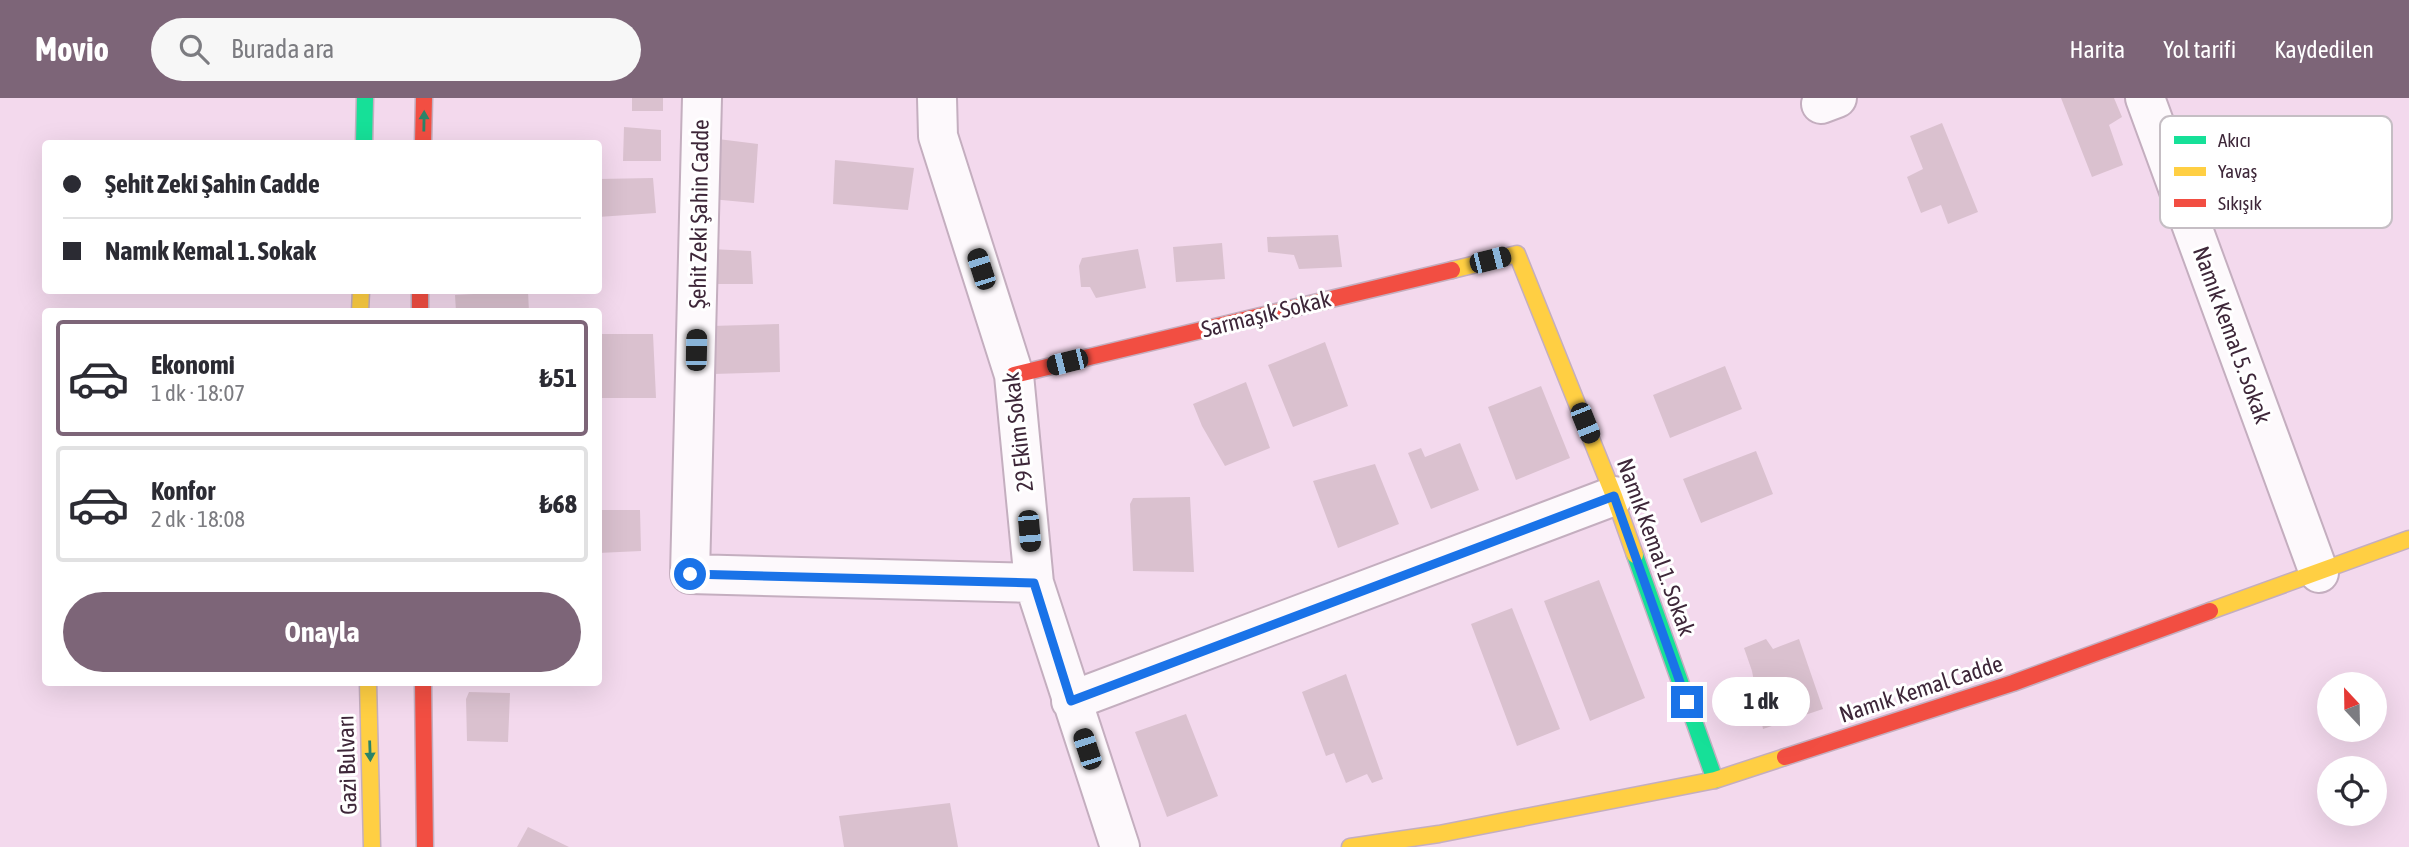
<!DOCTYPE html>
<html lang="tr">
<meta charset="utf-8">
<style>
:root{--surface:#fff;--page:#f7f7f7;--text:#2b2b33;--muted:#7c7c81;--line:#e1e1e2;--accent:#7d6578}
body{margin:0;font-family:"Asap Condensed",sans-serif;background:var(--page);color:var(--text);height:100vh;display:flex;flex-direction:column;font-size:26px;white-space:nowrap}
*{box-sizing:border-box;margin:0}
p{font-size:23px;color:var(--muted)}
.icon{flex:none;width:38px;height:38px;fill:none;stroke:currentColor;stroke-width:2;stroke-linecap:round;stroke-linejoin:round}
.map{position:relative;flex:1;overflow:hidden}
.drawer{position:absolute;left:42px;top:210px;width:560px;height:378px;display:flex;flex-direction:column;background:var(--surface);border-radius:7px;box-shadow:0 7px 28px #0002}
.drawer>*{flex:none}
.banner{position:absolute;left:42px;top:42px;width:560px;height:154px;border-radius:7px;box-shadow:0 7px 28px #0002;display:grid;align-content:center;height:154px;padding:0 21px;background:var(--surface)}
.needle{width:46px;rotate:338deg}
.buttons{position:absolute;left:2317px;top:574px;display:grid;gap:14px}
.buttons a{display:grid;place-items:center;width:70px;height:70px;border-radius:50%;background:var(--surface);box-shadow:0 7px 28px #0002;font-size:35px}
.end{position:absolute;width:32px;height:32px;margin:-16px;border:9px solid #1a73e8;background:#fff;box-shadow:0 0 0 4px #fff}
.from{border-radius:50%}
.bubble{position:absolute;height:49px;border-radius:24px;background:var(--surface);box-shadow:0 7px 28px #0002;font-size:23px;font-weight:700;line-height:49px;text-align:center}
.car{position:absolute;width:21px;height:42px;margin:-21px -10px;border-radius:9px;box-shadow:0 0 5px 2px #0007;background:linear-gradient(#222 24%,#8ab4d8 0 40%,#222 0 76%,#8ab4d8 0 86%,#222 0)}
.banner b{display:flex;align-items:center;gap:24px;height:66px;font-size:26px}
.banner b+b{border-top:2px solid var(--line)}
.banner i{width:18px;height:18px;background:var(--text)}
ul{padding:12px 0 0;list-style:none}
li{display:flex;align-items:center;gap:21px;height:116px;margin:0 14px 10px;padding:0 7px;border:4px solid var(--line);border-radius:7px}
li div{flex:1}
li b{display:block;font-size:26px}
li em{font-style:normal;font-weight:700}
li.selected{border-color:var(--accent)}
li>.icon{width:63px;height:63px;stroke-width:1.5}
.button{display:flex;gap:14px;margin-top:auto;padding:14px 21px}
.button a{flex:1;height:80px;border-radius:42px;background:var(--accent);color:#fff;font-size:28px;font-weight:700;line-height:80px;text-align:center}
header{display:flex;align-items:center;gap:42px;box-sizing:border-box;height:98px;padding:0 35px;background:var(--accent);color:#fff}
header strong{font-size:33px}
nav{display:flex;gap:38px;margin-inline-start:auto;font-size:24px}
.search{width:490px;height:63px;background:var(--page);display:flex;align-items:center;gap:18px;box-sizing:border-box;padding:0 24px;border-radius:38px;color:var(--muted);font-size:26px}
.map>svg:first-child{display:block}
</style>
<header>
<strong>Movio</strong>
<div class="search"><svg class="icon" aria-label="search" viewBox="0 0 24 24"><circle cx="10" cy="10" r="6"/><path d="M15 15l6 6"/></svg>Burada ara</div>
<nav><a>Harita</a><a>Yol tarifi</a><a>Kaydedilen</a></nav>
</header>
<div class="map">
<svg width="2409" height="749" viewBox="0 0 2409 749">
<rect width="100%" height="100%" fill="#f3d9ed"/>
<!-- building -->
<path fill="#dac1cf" d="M632,0H663V13H632Z
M2061,0H2114L2122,19L2109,27L2123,67L2092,79Z
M1942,25L1978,114L1948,126L1941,107L1921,115L1907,79L1923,71L1910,38Z
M624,29L661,32V63H623Z
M718,41L758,46L754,105L711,101Z
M835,62L914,70L908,112L833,106Z
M653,80L656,115L598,119V81Z
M1338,137L1342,169L1299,171L1294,157L1268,154L1267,139Z
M1222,145L1225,181L1176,184L1173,149Z
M711,151L751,153L753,186H711Z
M1138,151L1146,190L1096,200L1090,189H1081L1079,168L1082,160Z
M528,193L529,214H456L455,197Z
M779,226L780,274L713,276L711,228Z
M598,236H653L656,300H598Z
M1325,244L1348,308L1293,329L1268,267Z
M1725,268L1742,311L1670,340L1653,297Z
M1246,284L1270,350L1225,368L1202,328L1193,306Z
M1541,288L1570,360L1516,382L1488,309Z
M1460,345L1479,392L1431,411L1408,355L1421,350L1425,359Z
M1756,353L1773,396L1701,425L1683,381Z
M1375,366L1399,426L1338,450L1313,383Z
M1190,399L1194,474L1133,473L1130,406L1133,400Z
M599,412H640L641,453L598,455Z
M1599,482L1645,600L1590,623L1544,503Z
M1512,510L1560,631L1517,648L1471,526Z
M1766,541L1773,551L1799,541L1823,611L1763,631L1752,573L1744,550Z
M1346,576L1383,681L1372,685L1367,676L1346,685L1334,655L1326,658L1302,594Z
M469,594L510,595L508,644L467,643L466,601Z
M1186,616L1218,698L1167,719L1135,634Z
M950,705L958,749H844L839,718Z
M528,729L569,749H517Z"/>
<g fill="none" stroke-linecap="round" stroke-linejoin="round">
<defs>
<path id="street" d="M702,0L690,476L1034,485
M937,0L938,38L1014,277L1034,485L1120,749
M2145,0L2319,475
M1821,6L1837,0
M1071,603L1614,398"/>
<path id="fast" d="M364,46L365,0
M1635,457L1715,682"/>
<path id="slow" d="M1452,172L1517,156L1614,398L1635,457
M360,214L361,192
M2210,513L2409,441
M368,584L372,749
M1350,749L1439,736L1715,682L1785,659"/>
<path id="jam" d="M423,46L424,0
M420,192V214
M1014,277L1452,172
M423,584L425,749
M1785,659L2013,585L2210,513"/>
</defs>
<!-- street casing -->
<use href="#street" stroke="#c4aebf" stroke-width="42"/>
<!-- fast casing -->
<use href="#fast" stroke="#c4aebf" stroke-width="19"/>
<!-- slow casing -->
<use href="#slow" stroke="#c4aebf" stroke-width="19"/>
<!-- jam casing -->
<use href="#jam" stroke="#c4aebf" stroke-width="19"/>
<!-- street -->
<use href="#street" stroke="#fdf9fc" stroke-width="38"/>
<!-- fast -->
<use href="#fast" stroke="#16e098" stroke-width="16"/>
<!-- slow -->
<use href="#slow" stroke="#ffcf43" stroke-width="16"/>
<!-- jam -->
<use href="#jam" stroke="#f24e42" stroke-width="16"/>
</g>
<!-- one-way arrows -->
<defs><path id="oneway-solid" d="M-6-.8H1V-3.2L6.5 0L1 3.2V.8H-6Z" transform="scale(1.75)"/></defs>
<g fill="#2a8468">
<use href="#oneway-solid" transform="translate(424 23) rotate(-89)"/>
<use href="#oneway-solid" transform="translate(370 653) rotate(88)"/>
</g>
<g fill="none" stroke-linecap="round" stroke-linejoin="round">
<!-- route -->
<path stroke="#1a73e8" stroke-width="9" d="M690,476L1034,485L1071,603L1614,398L1687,604"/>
</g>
<g text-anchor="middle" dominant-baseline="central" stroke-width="6" stroke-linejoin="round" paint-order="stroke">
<!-- street labels -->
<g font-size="23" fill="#3e2739" stroke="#fff">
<text transform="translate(699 116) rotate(-89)">Şehit Zeki Şahin Cadde</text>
<text transform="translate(1266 216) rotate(-14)">Sarmaşık Sokak</text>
<text transform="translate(2232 237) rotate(70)">Namık Kemal 5. Sokak</text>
<text transform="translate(1018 334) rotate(-97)">29 Ekim Sokak</text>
<text transform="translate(1656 449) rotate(70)">Namık Kemal 1. Sokak</text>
<text transform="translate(1921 591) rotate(-18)">Namık Kemal Cadde</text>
<text transform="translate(347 667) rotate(-92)">Gazi Bulvarı</text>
</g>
</g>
<!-- legend -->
<rect x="2160" y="18" width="232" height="112" rx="10" fill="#fff" stroke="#c5bec4" stroke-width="2"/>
<rect x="2174" y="38" width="32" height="8" fill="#16e098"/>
<rect x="2174" y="69" width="32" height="9" fill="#ffcf43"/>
<rect x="2174" y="101" width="32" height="8" fill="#f24e42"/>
<g font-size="19" fill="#3e2739">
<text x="2218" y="49">Akıcı</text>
<text x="2218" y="80">Yavaş</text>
<text x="2218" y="112">Sıkışık</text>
</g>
</svg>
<div class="buttons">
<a><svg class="needle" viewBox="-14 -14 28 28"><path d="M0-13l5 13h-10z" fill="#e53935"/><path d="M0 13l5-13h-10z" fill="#7c7c81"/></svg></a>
<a><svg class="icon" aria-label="locate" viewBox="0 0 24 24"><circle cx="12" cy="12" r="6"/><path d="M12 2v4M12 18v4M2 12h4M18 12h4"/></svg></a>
</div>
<i class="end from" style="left:690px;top:476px"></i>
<i class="end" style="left:1687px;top:604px"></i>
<div class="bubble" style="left:1712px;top:579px;width:98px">1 dk</div>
<i class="car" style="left:1490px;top:162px;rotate:76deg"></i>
<i class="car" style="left:981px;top:171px;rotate:342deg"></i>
<i class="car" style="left:696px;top:252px;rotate:1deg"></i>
<i class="car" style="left:1067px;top:264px;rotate:256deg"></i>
<i class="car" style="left:1585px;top:325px;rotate:158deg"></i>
<i class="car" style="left:1029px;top:433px;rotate:175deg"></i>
<i class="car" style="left:1087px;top:651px;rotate:342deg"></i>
<div class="banner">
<b><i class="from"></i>Şehit Zeki Şahin Cadde</b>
<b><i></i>Namık Kemal 1. Sokak</b>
</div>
<section class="drawer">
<ul>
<li class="selected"><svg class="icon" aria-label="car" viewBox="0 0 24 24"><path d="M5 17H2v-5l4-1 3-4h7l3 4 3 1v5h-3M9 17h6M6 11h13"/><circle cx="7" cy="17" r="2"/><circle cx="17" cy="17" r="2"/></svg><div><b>Ekonomi</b><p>1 dk · 18:07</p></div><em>₺51</em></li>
<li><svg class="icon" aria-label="car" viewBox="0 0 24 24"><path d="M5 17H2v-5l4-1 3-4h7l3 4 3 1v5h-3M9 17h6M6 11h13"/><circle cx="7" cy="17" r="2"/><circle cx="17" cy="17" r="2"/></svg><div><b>Konfor</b><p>2 dk · 18:08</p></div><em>₺68</em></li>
</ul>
<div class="button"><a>Onayla</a></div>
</section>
</div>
